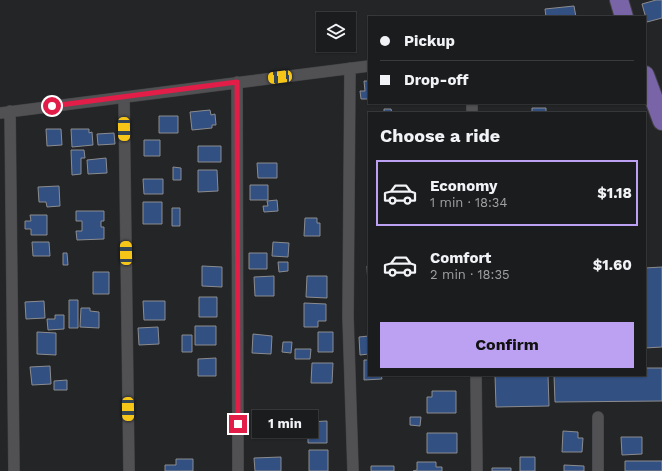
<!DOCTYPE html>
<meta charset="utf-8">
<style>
:root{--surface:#1b1c1d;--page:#242526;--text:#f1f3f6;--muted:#a0a1a4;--line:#393a3b;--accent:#bca0f2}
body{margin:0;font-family:"Work Sans",sans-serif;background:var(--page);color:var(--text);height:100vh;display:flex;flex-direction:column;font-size:15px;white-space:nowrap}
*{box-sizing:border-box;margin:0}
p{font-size:13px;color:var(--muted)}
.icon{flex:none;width:22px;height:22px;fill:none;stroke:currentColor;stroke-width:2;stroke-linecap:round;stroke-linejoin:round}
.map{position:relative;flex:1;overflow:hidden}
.side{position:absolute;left:368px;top:112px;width:278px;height:264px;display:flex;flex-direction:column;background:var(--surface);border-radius:0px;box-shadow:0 1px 3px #0004,0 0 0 1px var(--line)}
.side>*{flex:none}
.hud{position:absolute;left:368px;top:16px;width:278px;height:88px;border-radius:0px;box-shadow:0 1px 3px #0004,0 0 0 1px var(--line);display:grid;align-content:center;height:88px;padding:0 12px;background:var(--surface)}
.buttons{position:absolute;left:316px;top:12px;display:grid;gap:8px}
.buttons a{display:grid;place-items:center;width:40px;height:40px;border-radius:0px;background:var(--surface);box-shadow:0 1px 3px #0004,0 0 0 1px var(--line);font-size:20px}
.end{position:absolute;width:18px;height:18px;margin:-9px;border:5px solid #e11d48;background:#fff;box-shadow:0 0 0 2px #fff}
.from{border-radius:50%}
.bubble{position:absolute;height:28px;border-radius:0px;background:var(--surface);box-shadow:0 1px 3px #0004,0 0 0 1px var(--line);font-size:13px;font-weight:700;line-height:28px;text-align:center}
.car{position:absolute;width:12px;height:24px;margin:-12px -6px;border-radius:5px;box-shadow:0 0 3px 1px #0007;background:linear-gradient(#f5c518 24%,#345 0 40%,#f5c518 0 76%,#345 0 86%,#f5c518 0)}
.hud b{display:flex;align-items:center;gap:14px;height:38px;font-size:15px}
.hud b+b{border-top:1px solid var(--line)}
.hud i{width:10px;height:10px;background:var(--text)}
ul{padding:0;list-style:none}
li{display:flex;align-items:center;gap:12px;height:66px;margin:0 8px 6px;padding:0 4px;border:2px solid transparent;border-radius:0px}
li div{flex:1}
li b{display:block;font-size:15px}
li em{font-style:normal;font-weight:700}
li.active{border-color:var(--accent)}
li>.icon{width:36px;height:36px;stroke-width:1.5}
h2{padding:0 12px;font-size:18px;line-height:48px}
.primary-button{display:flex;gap:8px;margin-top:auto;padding:8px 12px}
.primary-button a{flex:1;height:46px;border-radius:0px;background:var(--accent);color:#111;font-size:16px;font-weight:700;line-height:46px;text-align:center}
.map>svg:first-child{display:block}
</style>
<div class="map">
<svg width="662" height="471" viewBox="0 0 662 471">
<rect width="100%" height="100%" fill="#242527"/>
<!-- building -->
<path fill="#335082" stroke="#8b8c8f" d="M656,0H662V18L647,22L642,4Z
M574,6L576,17H546L545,9Z
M364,81H369V99H361L360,91H365Z
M532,108H546V113H532Z
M384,109H391L392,113H384Z
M210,110L211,115L215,114L216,125H212V128L192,130L190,112Z
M159,116H178V133H159Z
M46,129H61L62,145L47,146Z
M71,129H89V133L92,132L93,145L72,147Z
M114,133L115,144L98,145L97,134Z
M144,140H160V156H144Z
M198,146H221V162H198Z
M71,150H84L85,158H81V174L72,175Z
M106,158L107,173L88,174L87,160Z
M257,163H277V178H258Z
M173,167L181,168V180H173Z
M198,170H217L218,191L198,192Z
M143,179H163V194H144Z
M250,185H268V200H250Z
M59,186L60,206L47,207L46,202H39L38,187Z
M277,200L278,211L264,212L263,206H268L267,201Z
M143,202H162V224H143Z
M172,208H180V226H172Z
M76,211H104V221H101V227H104V239L77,240L76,231H82V221H76Z
M30,215H47V235H31V229H25V221H31Z
M305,218H317V223H320V236H304Z
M32,242H49L50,256H33Z
M273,242L289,243L288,257L272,256Z
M63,253H67L68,265H63Z
M249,253H267V269H249Z
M278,262H288V271L279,272Z
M202,266L222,267V287L202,286Z
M367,266H369V286H368Z
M662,267V347L645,348V268Z
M93,272H109V294H93Z
M274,276V296H255L254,277Z
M307,276H327V298L306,297Z
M199,297H217V317H199Z
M69,300H78V328H69Z
M44,301L45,318L26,319L25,302Z
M143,301H165V320H144Z
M304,303L326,304V321H318V327H304Z
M81,308H90V311L99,312V328L80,327Z
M55,315H64V329L48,330L47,319H55Z
M195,326H216V345H195Z
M158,327L159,344L139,345L138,328Z
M37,332L56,333V355L37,354Z
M318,332H333V352H318Z
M253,334L272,336L271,354L252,353Z
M182,335H192V352H182Z
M369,336V354L360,355L359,337Z
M283,342H292L291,353L282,352Z
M295,349H311L310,359H295Z
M216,358V376H198V359Z
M364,360H369V375H381L382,379L364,380Z
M312,363H333L332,383H311Z
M50,366L51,384L32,385L30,367Z
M645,368H662V401L555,402L554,375H645Z
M495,375H548L549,406L496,407Z
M67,380V390H54V381Z
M432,391H456V413H427V397H432Z
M410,417H421L420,426L410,425Z
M327,421V443H308V422Z
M563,431L578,432V438H583L582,452H562Z
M427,433H457V453H427Z
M621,437H642V454L622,455Z
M309,450H328V471H309Z
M281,457V471H255L254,458Z
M520,457H535V471H520Z
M176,459H193V471H165V465H176Z
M625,461H662V471H625Z
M417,462H436V467H442V471H413L417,470Z
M564,465L584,466V471H564Z
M371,466H394V471H371Z
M492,468H511V471H492Z"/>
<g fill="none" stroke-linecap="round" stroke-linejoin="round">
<defs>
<path id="street" d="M350,68L348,317L353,471
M237,82L238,471
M124,98L129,471
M472,103V113
M10,111L14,471
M0,113L369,66
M476,375L477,471
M598,417V471"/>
<path id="primary" d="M619,0L624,17
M645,75L662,121"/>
</defs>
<!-- street casing -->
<use href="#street" stroke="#414244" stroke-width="12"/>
<!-- primary casing -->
<use href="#primary" stroke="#414244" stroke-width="20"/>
<!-- street -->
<use href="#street" stroke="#515154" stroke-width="11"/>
<!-- primary -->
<use href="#primary" stroke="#7964a8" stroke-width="18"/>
</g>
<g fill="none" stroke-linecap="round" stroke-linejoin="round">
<!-- route -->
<path stroke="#e11d48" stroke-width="5" d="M52,106L237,82L238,424"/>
</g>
</svg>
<div class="buttons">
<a><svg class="icon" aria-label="layers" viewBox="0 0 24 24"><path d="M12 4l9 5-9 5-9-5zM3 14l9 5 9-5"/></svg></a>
</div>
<i class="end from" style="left:52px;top:106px"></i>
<i class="end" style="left:238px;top:424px"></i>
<div class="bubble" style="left:252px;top:410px;width:66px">1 min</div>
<i class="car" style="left:280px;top:77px;rotate:263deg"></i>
<i class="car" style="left:124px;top:129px;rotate:179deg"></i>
<i class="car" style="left:126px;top:253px;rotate:359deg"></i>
<i class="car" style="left:128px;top:409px;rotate:179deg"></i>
<div class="hud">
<b><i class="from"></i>Pickup</b>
<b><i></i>Drop-off</b>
</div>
<section class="side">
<h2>Choose a ride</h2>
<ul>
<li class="active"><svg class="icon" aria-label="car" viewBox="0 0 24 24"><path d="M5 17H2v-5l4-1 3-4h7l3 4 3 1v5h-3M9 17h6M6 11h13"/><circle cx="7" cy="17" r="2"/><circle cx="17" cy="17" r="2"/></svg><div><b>Economy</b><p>1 min · 18:34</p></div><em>$1.18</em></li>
<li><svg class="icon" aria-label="car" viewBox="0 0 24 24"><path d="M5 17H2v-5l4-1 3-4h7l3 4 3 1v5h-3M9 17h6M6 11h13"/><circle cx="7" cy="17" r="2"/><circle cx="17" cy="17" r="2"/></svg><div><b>Comfort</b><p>2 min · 18:35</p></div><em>$1.60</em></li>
</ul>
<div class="primary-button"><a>Confirm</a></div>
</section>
</div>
